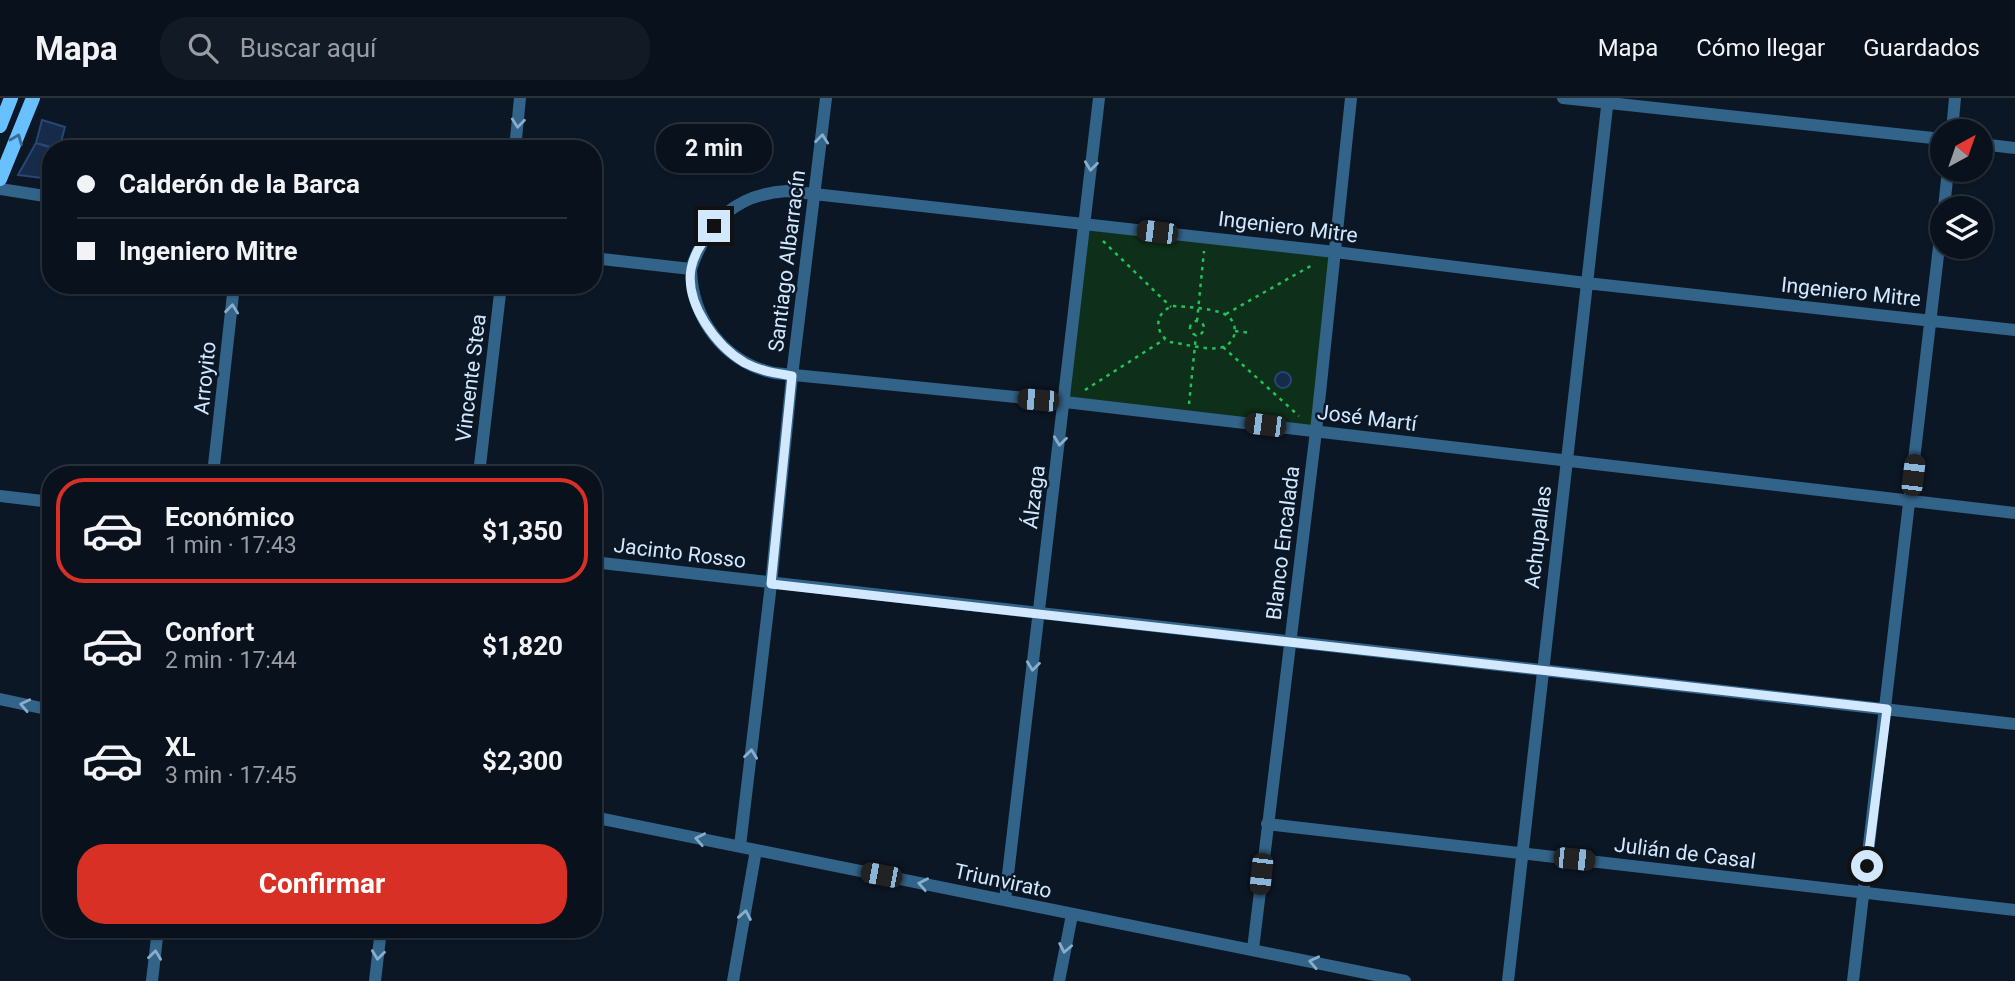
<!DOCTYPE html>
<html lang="es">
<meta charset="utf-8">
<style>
:root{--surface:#09111c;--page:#121a25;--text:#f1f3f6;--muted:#999da3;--line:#29313b;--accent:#d93025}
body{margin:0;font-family:Roboto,sans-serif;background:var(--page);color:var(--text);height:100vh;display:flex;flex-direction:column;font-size:26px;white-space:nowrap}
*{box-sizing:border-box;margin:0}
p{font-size:23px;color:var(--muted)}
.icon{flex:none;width:38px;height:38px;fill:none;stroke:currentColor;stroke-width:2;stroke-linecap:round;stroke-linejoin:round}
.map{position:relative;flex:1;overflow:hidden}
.panel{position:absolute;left:42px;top:368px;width:560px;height:472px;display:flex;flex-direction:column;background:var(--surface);border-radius:28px;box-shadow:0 2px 5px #0004,0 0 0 2px var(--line)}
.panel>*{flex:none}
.banner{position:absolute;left:42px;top:42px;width:560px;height:154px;border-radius:28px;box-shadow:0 2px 5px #0004,0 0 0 2px var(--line);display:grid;align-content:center;height:154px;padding:0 35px;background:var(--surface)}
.needle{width:46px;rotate:40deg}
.tools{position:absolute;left:1930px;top:21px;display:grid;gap:14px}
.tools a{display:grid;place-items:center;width:63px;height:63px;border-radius:50%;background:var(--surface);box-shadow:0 2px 5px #0004,0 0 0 2px var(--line);font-size:35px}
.end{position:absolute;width:32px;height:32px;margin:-16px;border:9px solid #d1e8ff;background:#111;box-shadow:0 0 0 4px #111}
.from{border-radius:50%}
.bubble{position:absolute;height:49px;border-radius:24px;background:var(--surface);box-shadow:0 2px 5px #0004,0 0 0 2px var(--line);font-size:23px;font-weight:700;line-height:49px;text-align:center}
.car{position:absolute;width:21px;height:42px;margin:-21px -10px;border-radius:9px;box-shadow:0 0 5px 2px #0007;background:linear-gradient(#222 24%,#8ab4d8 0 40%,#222 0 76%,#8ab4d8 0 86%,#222 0)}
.banner b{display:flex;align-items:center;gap:24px;height:66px;font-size:26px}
.banner b+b{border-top:2px solid var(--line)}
.banner i{width:18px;height:18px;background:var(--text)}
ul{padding:12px 0 0;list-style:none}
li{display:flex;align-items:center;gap:21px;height:105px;margin:0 14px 10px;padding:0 21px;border:4px solid transparent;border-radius:28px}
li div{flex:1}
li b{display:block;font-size:26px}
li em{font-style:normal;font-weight:700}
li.selected{border-color:var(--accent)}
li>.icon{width:63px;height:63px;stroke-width:1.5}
.primary-button{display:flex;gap:14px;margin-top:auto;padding:14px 35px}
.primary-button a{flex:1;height:80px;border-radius:28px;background:var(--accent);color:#fff;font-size:28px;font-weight:700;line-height:80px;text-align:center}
header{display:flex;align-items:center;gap:42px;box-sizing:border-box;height:98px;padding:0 35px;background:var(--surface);border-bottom:2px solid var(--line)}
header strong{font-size:33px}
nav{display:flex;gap:38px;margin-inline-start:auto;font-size:24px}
.search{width:490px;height:63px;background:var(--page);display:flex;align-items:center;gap:18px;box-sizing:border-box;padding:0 24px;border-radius:28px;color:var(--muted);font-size:26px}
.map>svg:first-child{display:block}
</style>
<header>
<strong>Mapa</strong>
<div class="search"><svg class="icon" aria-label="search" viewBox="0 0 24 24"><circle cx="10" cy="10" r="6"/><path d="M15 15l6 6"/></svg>Buscar aquí</div>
<nav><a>Mapa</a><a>Cómo llegar</a><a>Guardados</a></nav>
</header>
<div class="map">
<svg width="2015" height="883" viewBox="0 0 2015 883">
<rect width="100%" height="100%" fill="#0c1726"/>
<!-- green -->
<path fill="#0e301a" d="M1085,125L1335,154L1316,333L1065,304Z"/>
<!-- building -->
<path fill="#162b49" stroke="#264777" stroke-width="2" d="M42,22L65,29L59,51L36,45Z
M36,45L55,51H51V81L18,77Z
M1275 282a8 8 0 1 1 16 0a8 8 0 1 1-16 0Z"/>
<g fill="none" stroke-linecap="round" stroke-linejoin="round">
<!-- path -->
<path stroke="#22c257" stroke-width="2.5" stroke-dasharray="3.5 5" stroke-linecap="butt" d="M1103,143L1171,209
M1173,208C1188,209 1208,210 1222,215C1240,221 1239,247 1219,250C1205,252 1185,246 1170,244C1153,234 1155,214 1173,208Z
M1226,216L1314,166
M1190 230a7 7 0 1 1 14 0a7 7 0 1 1-14 0Z
M1197,223L1204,153
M1235,233L1252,235
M1223,249L1299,318
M1085,292L1165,241
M1189,306L1196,237"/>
<!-- minor -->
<path stroke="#32648a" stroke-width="12" d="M1563,0L1942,41
M1952,33L1955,0
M1981,46L2015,50
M515,51L520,0
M0,91L51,99
M1944,110L1948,72
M593,160L691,171C707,124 736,96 787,93L1335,154L1586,185L2015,232
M691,171C692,221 724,264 774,275L1065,304L2015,415
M213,376L234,187
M479,376L501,187
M0,398L51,404
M593,464L2015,626
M0,601L51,612
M593,719L1405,883
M1267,726L2015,812
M740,748L771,486L792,278L826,0
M1005,802L1099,0
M1253,851L1316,333L1351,0
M152,883L158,831
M375,883L381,831
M733,883L756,752
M1059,883L1072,817
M1508,883L1608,0
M1853,883L1942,123"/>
<!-- secondary -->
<path stroke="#68c0ff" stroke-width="14" d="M0,28L11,0
M0,81L33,0"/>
</g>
<!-- one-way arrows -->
<defs><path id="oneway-chevron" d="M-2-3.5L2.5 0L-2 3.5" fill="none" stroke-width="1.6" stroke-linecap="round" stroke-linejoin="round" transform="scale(1.75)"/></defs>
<g stroke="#89adca">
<use href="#oneway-chevron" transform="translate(518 25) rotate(96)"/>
<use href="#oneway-chevron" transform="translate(822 41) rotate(-84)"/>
<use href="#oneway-chevron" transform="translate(1091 68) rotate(97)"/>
<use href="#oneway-chevron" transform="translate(232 211) rotate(-84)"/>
<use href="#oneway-chevron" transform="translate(1060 343) rotate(97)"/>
<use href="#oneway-chevron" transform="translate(1033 568) rotate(97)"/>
<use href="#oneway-chevron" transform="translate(25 607) rotate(-168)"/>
<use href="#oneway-chevron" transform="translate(751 656) rotate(-83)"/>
<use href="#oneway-chevron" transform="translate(700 741) rotate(-169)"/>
<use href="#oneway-chevron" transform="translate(923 786) rotate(-169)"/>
<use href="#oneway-chevron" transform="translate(745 817) rotate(-80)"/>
<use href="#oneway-chevron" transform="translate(1065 850) rotate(101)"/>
<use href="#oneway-chevron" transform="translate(155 857) rotate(-83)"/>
<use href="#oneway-chevron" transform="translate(378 857) rotate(97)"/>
<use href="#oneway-chevron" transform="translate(1314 864) rotate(-168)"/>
</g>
<use stroke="#3a6c92" href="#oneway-chevron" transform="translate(17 41) rotate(-68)"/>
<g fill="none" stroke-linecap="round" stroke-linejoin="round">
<!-- route -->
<path stroke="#d1e8ff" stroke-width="9" d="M714,128C705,141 694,154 691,171C685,206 716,248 745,265C760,273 776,275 792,278L771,486L1887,611L1867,768"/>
</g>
<g text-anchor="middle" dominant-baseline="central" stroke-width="5" stroke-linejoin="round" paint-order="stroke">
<!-- street labels -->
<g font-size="21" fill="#d1e8ff" stroke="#0c1726">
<text transform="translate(1288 129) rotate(7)">Ingeniero Mitre</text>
<text transform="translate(787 163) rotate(-83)">Santiago Albarracín</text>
<text transform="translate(1851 194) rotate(6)">Ingeniero Mitre</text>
<text transform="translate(205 280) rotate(-84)">Arroyito</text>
<text transform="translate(471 280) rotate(-83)">Vincente Stea</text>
<text transform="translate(1367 320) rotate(7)">José Martí</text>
<text transform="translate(1034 399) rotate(-83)">Álzaga</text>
<text transform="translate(1538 439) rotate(-83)">Achupallas</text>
<text transform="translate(1283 445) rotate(-83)">Blanco Encalada</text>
<text transform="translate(680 455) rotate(7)">Jacinto Rosso</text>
<text transform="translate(1685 755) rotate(7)">Julián de Casal</text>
<text transform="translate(1003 783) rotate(12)">Triunvirato</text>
</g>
</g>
</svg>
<div class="tools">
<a><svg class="needle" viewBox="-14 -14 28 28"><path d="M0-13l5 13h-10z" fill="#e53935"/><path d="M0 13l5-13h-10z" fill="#999da3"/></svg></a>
<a><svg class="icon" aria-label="layers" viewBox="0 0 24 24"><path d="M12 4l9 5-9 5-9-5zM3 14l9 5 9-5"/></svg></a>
</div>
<i class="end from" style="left:1867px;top:768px"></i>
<i class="end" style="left:714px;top:128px"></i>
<div class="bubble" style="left:656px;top:26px;width:116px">2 min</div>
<i class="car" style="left:1157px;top:134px;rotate:277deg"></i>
<i class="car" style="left:1038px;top:302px;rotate:275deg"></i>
<i class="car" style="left:1265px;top:327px;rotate:277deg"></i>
<i class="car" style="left:1913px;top:377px;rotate:7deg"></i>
<i class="car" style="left:1574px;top:761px;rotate:96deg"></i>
<i class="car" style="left:1261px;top:776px;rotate:186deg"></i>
<i class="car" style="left:881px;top:777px;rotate:281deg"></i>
<div class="banner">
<b><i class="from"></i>Calderón de la Barca</b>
<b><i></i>Ingeniero Mitre</b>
</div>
<section class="panel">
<ul>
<li class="selected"><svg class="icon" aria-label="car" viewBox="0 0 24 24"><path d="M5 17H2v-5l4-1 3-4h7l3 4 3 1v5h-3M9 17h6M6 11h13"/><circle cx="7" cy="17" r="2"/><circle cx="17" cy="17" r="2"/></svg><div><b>Económico</b><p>1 min · 17:43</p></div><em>$1,350</em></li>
<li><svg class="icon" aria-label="car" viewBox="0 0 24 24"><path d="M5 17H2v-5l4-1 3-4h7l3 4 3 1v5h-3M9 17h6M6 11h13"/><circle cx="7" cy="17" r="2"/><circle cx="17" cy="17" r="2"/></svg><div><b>Confort</b><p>2 min · 17:44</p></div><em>$1,820</em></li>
<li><svg class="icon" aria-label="car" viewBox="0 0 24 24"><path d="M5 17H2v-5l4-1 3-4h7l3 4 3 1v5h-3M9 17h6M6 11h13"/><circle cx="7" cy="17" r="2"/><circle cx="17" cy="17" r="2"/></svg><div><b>XL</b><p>3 min · 17:45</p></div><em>$2,300</em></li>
</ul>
<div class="primary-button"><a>Confirmar</a></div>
</section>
</div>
